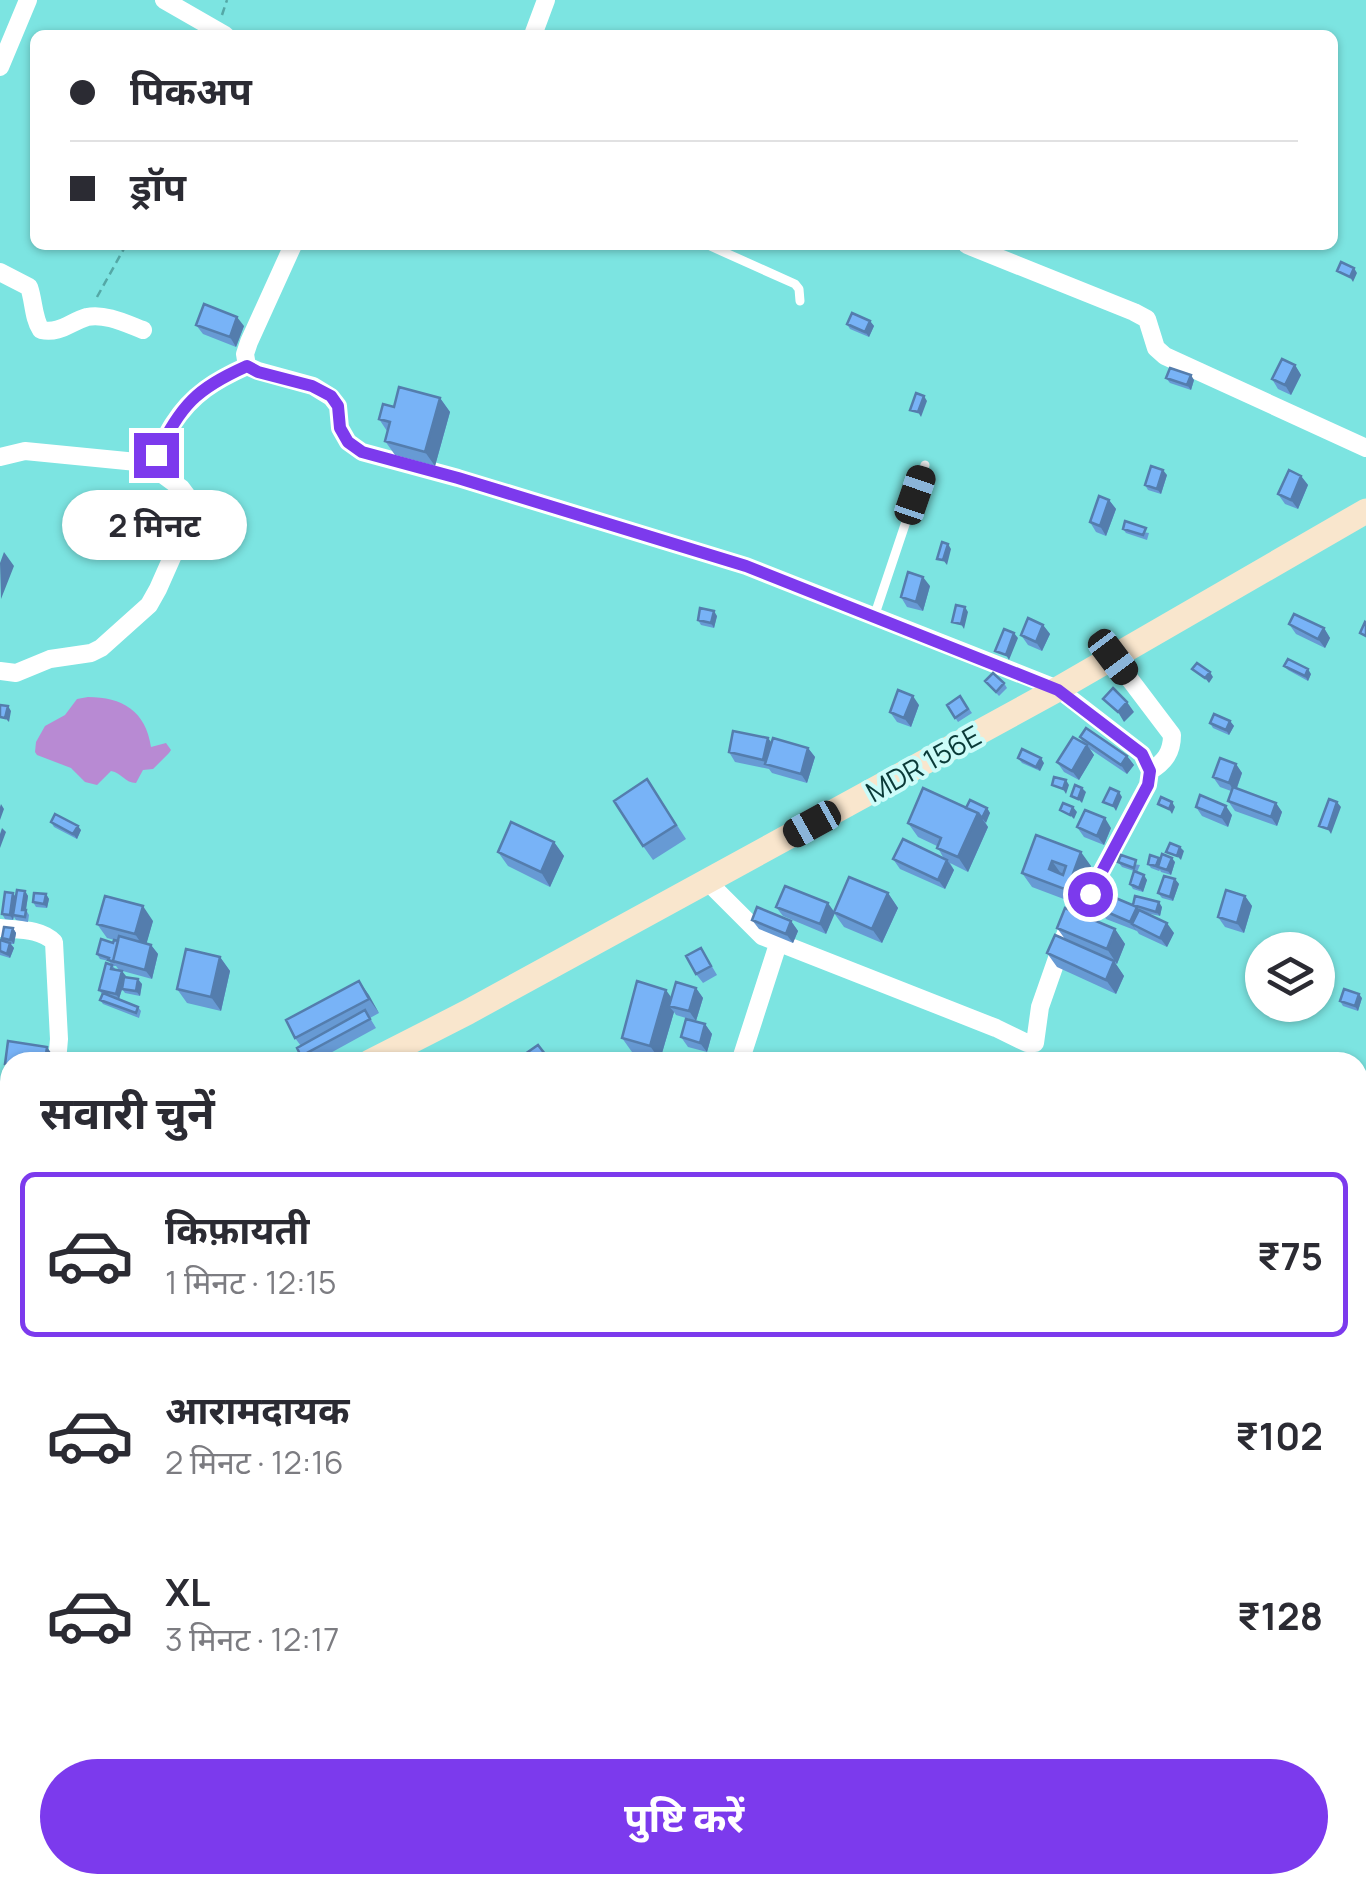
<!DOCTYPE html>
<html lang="hi">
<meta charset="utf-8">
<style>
:root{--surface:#fff;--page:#f7f7f7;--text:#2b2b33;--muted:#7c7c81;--line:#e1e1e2;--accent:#7c3aed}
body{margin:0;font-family:Manrope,"Noto Sans Devanagari",sans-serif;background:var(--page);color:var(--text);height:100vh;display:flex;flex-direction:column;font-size:38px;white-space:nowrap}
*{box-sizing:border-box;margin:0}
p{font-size:32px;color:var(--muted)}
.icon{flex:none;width:55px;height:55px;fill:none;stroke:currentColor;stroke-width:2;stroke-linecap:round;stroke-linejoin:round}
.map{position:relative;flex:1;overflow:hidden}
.side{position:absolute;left:0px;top:1052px;width:1368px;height:842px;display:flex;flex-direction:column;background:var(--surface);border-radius:30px 30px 0 0;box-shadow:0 2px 8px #0004}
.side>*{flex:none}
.hud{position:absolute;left:30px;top:30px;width:1308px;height:220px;border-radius:15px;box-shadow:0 2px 8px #0004;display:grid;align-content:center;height:220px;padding:0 40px;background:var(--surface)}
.controls{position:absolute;left:1245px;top:932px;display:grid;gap:20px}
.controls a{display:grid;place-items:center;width:90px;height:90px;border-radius:50%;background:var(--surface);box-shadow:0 2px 8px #0004;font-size:50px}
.end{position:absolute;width:45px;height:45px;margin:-22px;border:12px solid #7c3aed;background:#fff;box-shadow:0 0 0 5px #fff}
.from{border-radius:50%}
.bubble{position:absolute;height:70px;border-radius:35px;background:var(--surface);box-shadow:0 2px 8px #0004;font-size:32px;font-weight:700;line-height:70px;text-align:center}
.car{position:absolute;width:30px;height:60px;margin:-30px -15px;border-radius:12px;box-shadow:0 0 8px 2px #0007;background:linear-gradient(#222 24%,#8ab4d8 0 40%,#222 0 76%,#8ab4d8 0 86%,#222 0)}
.hud b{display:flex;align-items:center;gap:35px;height:95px;font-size:38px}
.hud b+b{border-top:2px solid var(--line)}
.hud i{width:25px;height:25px;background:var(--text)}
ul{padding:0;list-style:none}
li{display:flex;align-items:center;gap:30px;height:165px;margin:0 20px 15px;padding:0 20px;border:5px solid transparent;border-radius:15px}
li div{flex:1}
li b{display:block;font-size:38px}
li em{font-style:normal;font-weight:700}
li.on{border-color:var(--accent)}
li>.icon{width:90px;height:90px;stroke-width:1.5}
h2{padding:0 40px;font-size:45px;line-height:120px}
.button{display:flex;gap:20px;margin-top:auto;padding:20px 40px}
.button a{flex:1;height:115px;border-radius:60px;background:var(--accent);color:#fff;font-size:40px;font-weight:700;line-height:115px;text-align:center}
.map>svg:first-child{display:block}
</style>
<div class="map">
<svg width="1366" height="1893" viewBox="0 0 1366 1893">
<rect width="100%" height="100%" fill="#7ce4e1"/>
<!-- water -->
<path fill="#b88ad3" d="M88,697C122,697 146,711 151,747L166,743L171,750L169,753L153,769L143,770L136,783C125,783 122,773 111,771L97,785L85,782L71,768L37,755L35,752L36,742L45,726L65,715L77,699Z"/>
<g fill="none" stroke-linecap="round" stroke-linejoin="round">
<!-- path -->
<path stroke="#54a8a6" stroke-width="2.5" stroke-dasharray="8 5" stroke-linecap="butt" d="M222,15L227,0
M97,297L126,245"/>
<!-- service -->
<path stroke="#fff" stroke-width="9" d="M708,245L795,284L799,289L800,301
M874,617L925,465"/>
<!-- minor -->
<path stroke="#fff" stroke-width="18" d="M164,0L225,35
M533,35L546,0
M0,67L28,0
M293,245L249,342L245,354L247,366L258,371L313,386L331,397L338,406L340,428L348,442L362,452L458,478L746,566L1058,689L1142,754L1150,771L1148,785L1090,893L1069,924L1040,1007L1035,1043H1027L996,1028L762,936L707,881
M967,245L1134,312L1147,319L1156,348L1165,356L1366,448
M0,272L29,287C34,301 33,318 41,330C60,334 70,322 87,317C105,313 127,324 143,330
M0,457L25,451L147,463C160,452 164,438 173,424C192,394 216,380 247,366
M1113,657L1172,735C1172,752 1165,762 1150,771
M0,671L16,673L50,659L91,653L101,648L149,605L158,589L181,537L188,508L187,496L181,488L147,463
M0,928C18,930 40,928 54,942L59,1039L57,1062
M740,1062L779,941
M934,1885V1893
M1326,1893V1885"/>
<!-- secondary -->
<path stroke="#f9e6cd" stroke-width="25" d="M370,1062L468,1012L1058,689L1366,511
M0,1259L10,1253"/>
</g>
<!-- wall -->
<path fill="#679ad4" d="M870,321L874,326L869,337L850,329L847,324Z
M196,325L244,326L236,347L203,334Z
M1295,365L1301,375L1291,395L1278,389L1272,379Z
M1166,378L1194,380L1191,390L1170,383Z
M440,398L450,412L435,466L395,455L385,441L387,431L379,419L394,407Z
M1167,475L1161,494L1148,490L1145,485Z
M1301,476L1308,485L1298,509L1285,504L1278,494Z
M1109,500L1116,509L1106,536L1096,532L1090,522Z
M1123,529L1149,533L1147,540L1126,533Z
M930,586L923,611L907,607L901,597Z
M717,616L714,628L701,625L698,620Z
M1289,624L1324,628L1330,638L1325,648L1296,634Z
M1043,625L1050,634L1042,651L1028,645L1021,635Z
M1284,666L1311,674L1308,681L1288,670Z
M985,681L1004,683L1007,688L999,696Z
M960,696L972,713L958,722L947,705Z
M919,705L911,727L897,722L890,712Z
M1230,721L1234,726L1229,735L1213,728L1210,723Z
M1080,737L1127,756L1134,765L1127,774L1090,749L1094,755L1079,780L1064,772L1057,762L1084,744Z
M768,738L771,743L808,748L815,757L807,783L772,773L769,769L735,762L729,752Z
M1018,758L1044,763L1040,771L1022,763Z
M1236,764L1242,773L1237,788L1276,803L1282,812L1277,826L1235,811L1228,801L1231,791L1220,787L1213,777Z
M647,779L686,839L653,860L643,846Z
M1196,807L1232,815L1228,827L1202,816Z
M966,808H987L990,813L985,822L988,827L968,872L950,863L954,870L945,889L900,869L893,859H944L937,846L918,837L908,823Z
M51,822L81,830L77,839L54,827Z
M1077,827L1111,828L1104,845L1084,837Z
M1036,835L1091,866L1077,904L1032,887L1022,873Z
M554,842L564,856L550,887L508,866L498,852Z
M1160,860L1175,862L1171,875L1161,872L1160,870L1159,871L1151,868L1148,864Z
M1118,862L1140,865L1137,872L1147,880L1143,892L1133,889L1130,884L1134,871L1122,867Z
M1175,879L1179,884L1173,901L1162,898L1158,893Z
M25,891L28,896L26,910L29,915L28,922L16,920L14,917L13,920L5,919L2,914L13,893L16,897Z
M888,893L898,908L882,943L844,927L834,913L826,934L783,916L776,907L834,912Z
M46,894L49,899L47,908L36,907L33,902Z
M1245,896L1252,906L1244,933L1225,927L1218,917Z
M1133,905L1162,907L1160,916L1146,913L1174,933L1167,947L1139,934L1137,931L1106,919L1100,909Z
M752,920L791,921L798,931L793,943L759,929Z
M153,921L146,944L151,945L158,954L152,979L119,970L116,966H113L116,970L125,977L142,984L140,996L125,993L122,989L119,999L114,997L138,1007L141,1011L139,1018L103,1004L100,1000L102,994L99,990L111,964L109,961L100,959L97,954L118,941L107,938L97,924Z
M13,928L16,933L14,944H11L14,948L10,958L0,955V940L4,941L2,938Z
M1057,928L1115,929L1125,944L1117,964L1115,963L1124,976L1116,994L1057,967L1047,953L1065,939Z
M701,948L717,975L703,983L696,974Z
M220,957L230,971L221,1011L187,1003L177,989Z
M359,981L379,1013L370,1018L376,1028L314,1062H305L297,1048L301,1046L295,1038Z
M696,988L703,998L696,1021L676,1015L674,1012L660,1060L632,1052L622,1038Z
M1362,998L1358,1011L1343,1006L1340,1001Z
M705,1024L712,1034L707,1052L688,1047L681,1037Z
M538,1045L548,1059L544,1062H531Z
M0,1126L10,1128V1186L4,1185L0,1179Z
M10,1417V1456L7,1451L8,1442L0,1433Z"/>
<!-- shaded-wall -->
<path fill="#547dad" d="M1354,268L1357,273L1353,282L1350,277Z
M237,317L244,326L236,347L230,337Z
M870,321L874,326L869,337L865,332Z
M1295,365L1301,375L1291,395L1285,385Z
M1191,375L1194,380L1191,390L1187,385Z
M924,396L927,401L921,417L918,412Z
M440,398L450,412L435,466L425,452Z
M1163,470L1167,475L1161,494L1157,489Z
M1301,476L1308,485L1298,509L1291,500Z
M1109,500L1116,509L1106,536L1100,526Z
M948,544L951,549L947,565L943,560Z
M4,552L14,566L1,599L0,563Z
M923,577L930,586L923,611L916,602Z
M965,607L968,612L964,629L961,624Z
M714,611L717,616L714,628L711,623Z
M1043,625L1050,634L1042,651L1036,642Z
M1324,628L1330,638L1325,648L1318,639Z
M1014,633L1018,638L1009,660L1006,655Z
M1308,669L1311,674L1308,681L1305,676Z
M1210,672L1213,677L1209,683L1205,678Z
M913,696L919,705L911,727L904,718Z
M1127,702L1134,712L1124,722L1118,712Z
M8,706L11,711L9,722L5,718Z
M1230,721L1234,726L1229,735L1226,730Z
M768,738L775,747L767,764L763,760Z
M1087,745L1094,755L1079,780L1072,771Z
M808,748L815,757L807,783L801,774Z
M1127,756L1134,765L1127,774L1121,765Z
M1041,758L1044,763L1040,771L1036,767Z
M1236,764L1242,773L1235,793L1229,783Z
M1066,780L1069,785L1066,794L1063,789Z
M1082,788L1086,792L1082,803L1078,799Z
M1119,792L1122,797L1116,811L1113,806Z
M1172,802L1175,807L1172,814L1169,809Z
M1337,802L1341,807L1331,834L1328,829Z
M1276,803L1282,812L1277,826L1271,817Z
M1,804L4,809L0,820V807Z
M1226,806L1232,815L1228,827L1221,817Z
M1073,807L1077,812L1074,819L1070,815Z
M987,808L990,813L986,823L982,818Z
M978,813L988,827L968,872L958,857Z
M1105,818L1111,828L1104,845L1097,836Z
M78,826L81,830L77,839L73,834Z
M2,828L6,832L0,848V834Z
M554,842L564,856L550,887L541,872Z
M1180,847L1184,851L1181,860L1177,856Z
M1081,852L1091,866L1077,904L1067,890Z
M1172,858L1175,862L1171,875L1167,870Z
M947,860L954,870L945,889L938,880Z
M1052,861L1062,875L1049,869Z
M1144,875L1147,880L1143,892L1139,888Z
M1175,879L1179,884L1173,901L1170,897Z
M25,891L28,896L25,915L22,910Z
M13,893L16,898L13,920L10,915Z
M888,893L898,908L882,943L872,929Z
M46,894L49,899L47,908L44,904Z
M1245,896L1252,906L1244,933L1237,923Z
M1159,902L1162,907L1160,916L1156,912Z
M828,903L835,913L826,934L820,924Z
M143,906L153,921L145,949L135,934Z
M1137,907L1143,916L1132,924L1137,932L1130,922Z
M791,921L798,931L793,943L786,934Z
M1167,923L1174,933L1167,947L1160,938Z
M13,928L16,933L14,944L10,940Z
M1115,929L1125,944L1117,964L1107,949Z
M10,943L14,948L10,958L7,954Z
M151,945L158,954L152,979L145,970Z
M220,957L230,971L221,1011L211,997Z
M1114,961L1124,976L1116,994L1106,980Z
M122,971L126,976L119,999L116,994Z
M138,979L142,984L140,996L136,991Z
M359,981L369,995L379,1013L369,999Z
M696,988L703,998L696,1021L689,1011Z
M666,990L676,1004L669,1006L674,1012L660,1060L650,1046Z
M1359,994L1362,998L1358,1011L1355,1006Z
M705,1024L712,1034L707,1052L700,1043Z
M47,1047L54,1057L53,1062H45Z
M35,1885H47L46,1893H34Z"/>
<!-- building -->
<path fill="#78b3f7" stroke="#547dad" stroke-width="2.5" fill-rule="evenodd" d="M1341,262L1354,268L1350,277L1337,271Z
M204,304L237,317L230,337L196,325Z
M852,313L870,321L865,332L847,324Z
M1282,359L1295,365L1285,385L1272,379Z
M1170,368L1191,375L1187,385L1166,378Z
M399,387L440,398L425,452L385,441L390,422L379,419L383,404L394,407Z
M916,393L924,396L918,412L910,410Z
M1151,466L1163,470L1157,489L1145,485Z
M1289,470L1301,476L1291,500L1278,494Z
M1099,496L1109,500L1100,526L1090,522Z
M1125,521L1146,528L1143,535L1123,529Z
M942,542L948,544L943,560L937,559Z
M908,572L923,577L916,602L901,597Z
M956,605L965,607L961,624L952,622Z
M700,608L714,611L711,623L698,620Z
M1294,614L1324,628L1318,639L1289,624Z
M1028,618L1043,625L1036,642L1021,635Z
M1365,622L1366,623V636L1360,633Z
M1004,629L1014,633L1006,655L995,651Z
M1288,659L1308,669L1305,676L1284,666Z
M1197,663L1210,672L1205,678L1192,669Z
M993,673L1004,683L996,692L985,681Z
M1113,688L1127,702L1118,712L1103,699Z
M898,690L913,696L904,718L890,712Z
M960,696L968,709L955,718L947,705Z
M0,705L8,706L5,718L0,717Z
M1214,714L1230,721L1226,730L1210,723Z
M1086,728L1127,756L1121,765L1080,737Z
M733,731L768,738L763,760L729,752Z
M1073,737L1087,745L1072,771L1057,762Z
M773,738L808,748L801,774L765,764Z
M1022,749L1041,758L1036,767L1018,758Z
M1220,758L1236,764L1229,783L1213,777Z
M1054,777L1066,780L1063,789L1052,785Z
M647,779L676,825L643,846L614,801Z
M1075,785L1082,788L1078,799L1071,796Z
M1233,787L1276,803L1271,817L1228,801Z
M923,788L978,813L958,857L937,848L941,838L908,823Z
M1110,788L1119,792L1113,806L1103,802Z
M1200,795L1226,806L1221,817L1196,807Z
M1161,797L1172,802L1169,809L1158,804Z
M1329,799L1337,802L1328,829L1319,826Z
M970,800L987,808L982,818L978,813L966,808Z
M1063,803L1073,807L1070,815L1060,810Z
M1085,810L1105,818L1097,836L1077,827Z
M55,814L78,826L73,834L51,822Z
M511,822L554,842L541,872L498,852Z
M1036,835L1081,852L1067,890L1022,873ZM1052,861L1066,866L1063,875L1049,869Z
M903,839L947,860L938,880L893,859Z
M1170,843L1180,847L1177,856L1166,852Z
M1162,854L1172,858L1167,870L1158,867Z
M1121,855L1136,860L1134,868L1118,862Z
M1150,855L1159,858L1156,866L1148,864Z
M1134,871L1144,875L1139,888L1130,884Z
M1164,876L1175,879L1170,897L1158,893Z
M849,877L888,893L872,929L834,912Z
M785,886L828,903L820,924L776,907Z
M17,890L25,891L22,910H26L25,917L13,915Z
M1226,890L1245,896L1237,923L1218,917Z
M5,892L13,893L10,915L2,914Z
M34,893L46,894L44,904L33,902Z
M1106,894L1137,907L1130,922L1100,909Z
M105,896L143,906L135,934L97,924Z
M1135,896L1159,902L1156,912L1133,905Z
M757,907L791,921L786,934L752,920Z
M1065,908L1115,929L1107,949L1057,928Z
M1139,910L1167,923L1160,938L1132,924Z
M4,927L13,928L10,940L2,938Z
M1055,935L1114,961L1106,980L1047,953Z
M119,936L151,945L145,970L113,961Z
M101,939L113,943L114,940L118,941L113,961L115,962L108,960L109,958L97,954Z
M0,940L10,943L7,954L0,951Z
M701,948L711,966L696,974L686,956Z
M186,949L220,957L211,997L177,989Z
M106,963L112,965L111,969L122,971L116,994L99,990Z
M124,977L138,979L136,991L122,989Z
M359,981L369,999L295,1038L286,1020Z
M637,981L666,990L650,1046L622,1038Z
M676,982L696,988L689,1011L669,1006Z
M1344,989L1359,994L1355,1006L1340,1001Z
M103,993L138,1007L136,1013L100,1000Z
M365,1010L370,1019L301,1056L297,1048Z
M686,1019L705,1024L700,1043L681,1037Z
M8,1041L47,1047L45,1062H10V1065L5,1064Z
M538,1045L545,1054L534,1062H531L525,1054Z
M0,1126L10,1128V1148L0,1147Z
M0,1156L10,1157V1177L0,1176Z
M4,1322L10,1323V1336H3Z
M1,1416L10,1417V1452L7,1451L8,1433L0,1432Z
M0,1861L10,1862V1885H35L34,1893H0Z"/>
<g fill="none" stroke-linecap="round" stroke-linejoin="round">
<!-- route -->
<path stroke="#7c3aed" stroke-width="12" d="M156,455C183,404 194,390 247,366L258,372L312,386L331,396L338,406L340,428L348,442L362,452L458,478L746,566L1058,690L1142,754L1150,771L1148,785L1090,894"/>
</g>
<g text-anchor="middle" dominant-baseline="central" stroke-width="8" stroke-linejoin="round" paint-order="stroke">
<!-- street labels -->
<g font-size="28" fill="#0a3a38" stroke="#ccfcf9">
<text transform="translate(923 763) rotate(-29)">MDR 156E</text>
</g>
</g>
</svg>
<div class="controls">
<a><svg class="icon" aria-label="layers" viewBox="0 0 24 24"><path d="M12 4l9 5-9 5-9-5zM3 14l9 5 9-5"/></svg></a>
</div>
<i class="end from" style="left:1090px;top:894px"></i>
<i class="end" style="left:156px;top:455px"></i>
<div class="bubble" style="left:62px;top:490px;width:185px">2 मिनट</div>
<i class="car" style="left:915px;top:495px;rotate:19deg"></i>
<i class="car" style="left:1113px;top:657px;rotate:143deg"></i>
<i class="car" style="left:812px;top:824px;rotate:241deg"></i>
<div class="hud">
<b><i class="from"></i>पिकअप</b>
<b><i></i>ड्रॉप</b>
</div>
<section class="side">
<h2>सवारी चुनें</h2>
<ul>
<li class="on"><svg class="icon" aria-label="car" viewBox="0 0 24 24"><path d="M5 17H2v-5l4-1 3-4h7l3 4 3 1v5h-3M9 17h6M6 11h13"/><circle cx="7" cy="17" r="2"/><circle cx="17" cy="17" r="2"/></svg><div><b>किफ़ायती</b><p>1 मिनट · 12:15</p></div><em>₹75</em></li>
<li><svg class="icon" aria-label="car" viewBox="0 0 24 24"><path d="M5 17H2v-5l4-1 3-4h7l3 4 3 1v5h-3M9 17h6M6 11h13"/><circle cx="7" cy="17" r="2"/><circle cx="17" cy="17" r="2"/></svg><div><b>आरामदायक</b><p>2 मिनट · 12:16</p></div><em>₹102</em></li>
<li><svg class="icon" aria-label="car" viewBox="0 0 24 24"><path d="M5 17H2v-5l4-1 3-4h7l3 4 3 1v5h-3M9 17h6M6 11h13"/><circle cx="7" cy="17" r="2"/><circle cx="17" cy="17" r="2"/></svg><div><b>XL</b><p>3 मिनट · 12:17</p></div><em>₹128</em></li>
</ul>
<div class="button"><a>पुष्टि करें</a></div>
</section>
</div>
